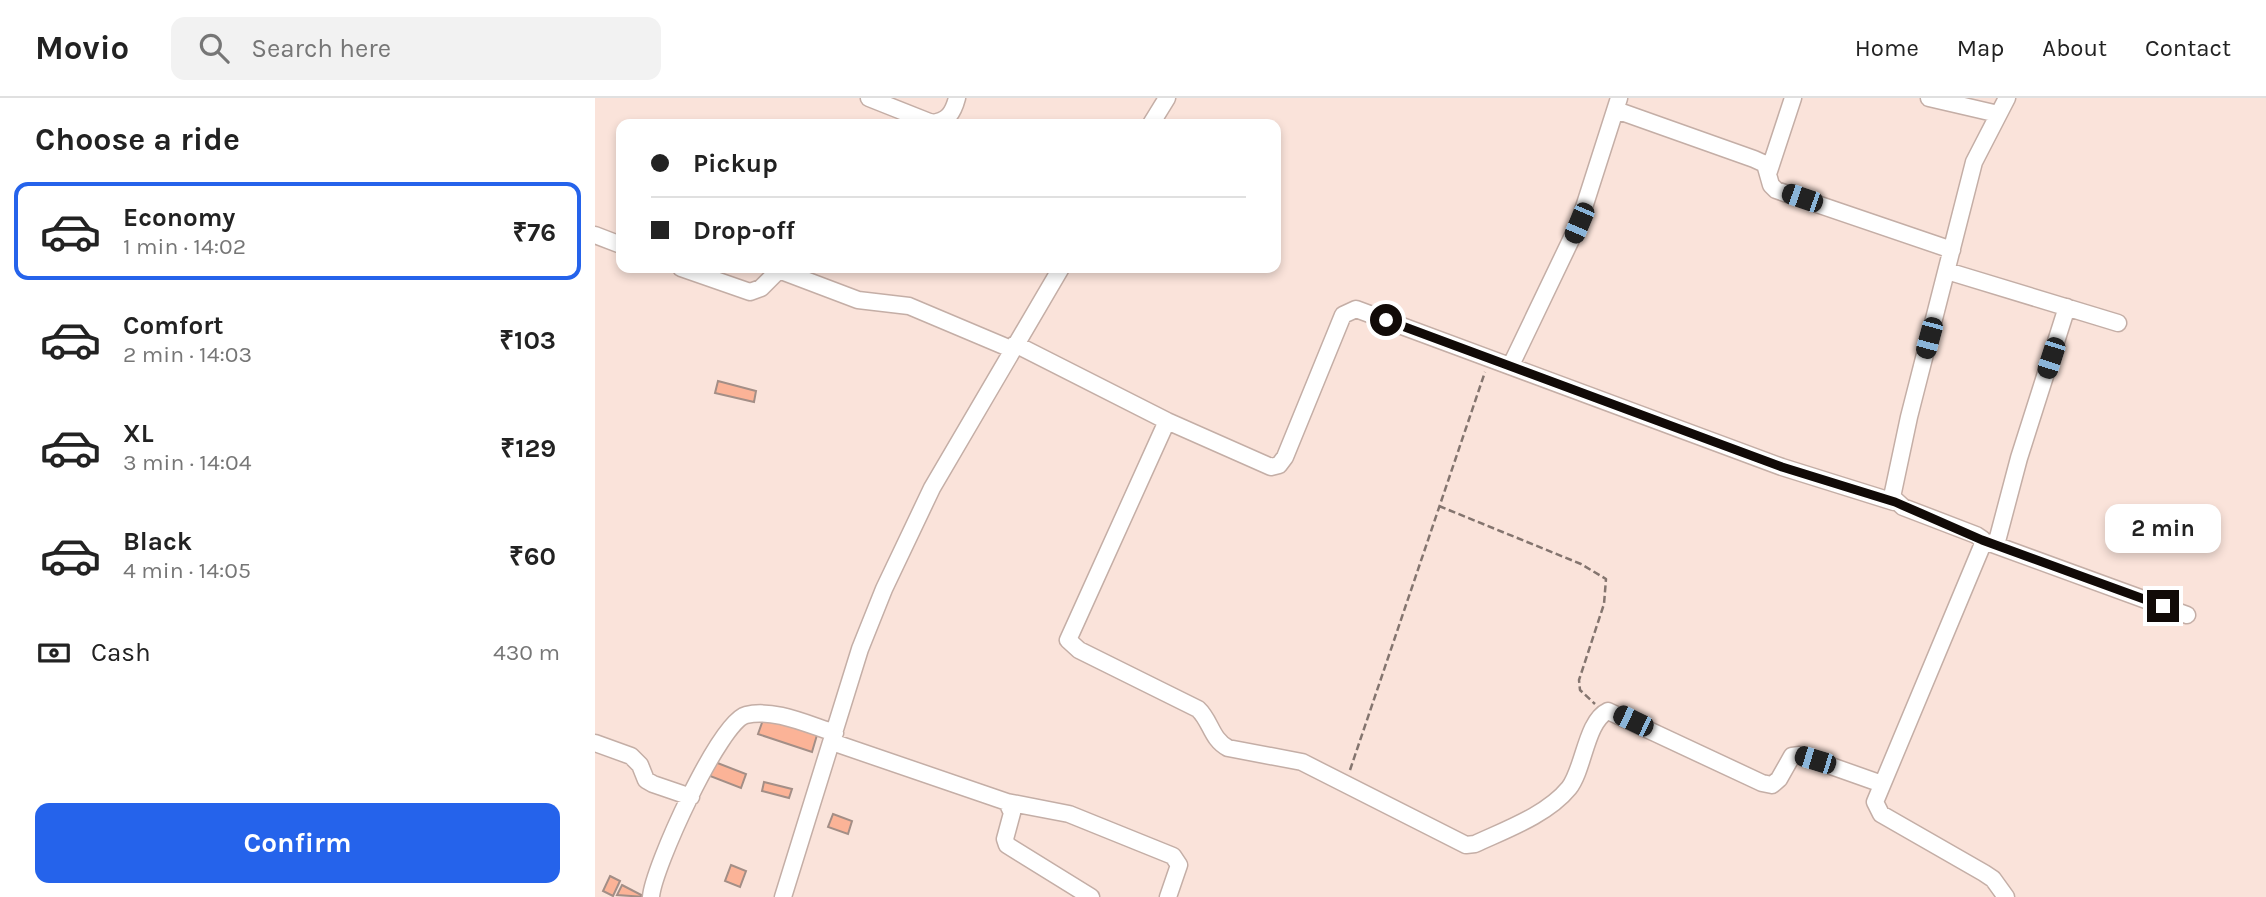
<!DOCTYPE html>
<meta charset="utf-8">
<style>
:root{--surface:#fff;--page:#f2f2f2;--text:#222;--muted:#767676;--line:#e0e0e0;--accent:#2563eb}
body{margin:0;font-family:Karla,sans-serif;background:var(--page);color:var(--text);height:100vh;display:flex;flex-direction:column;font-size:26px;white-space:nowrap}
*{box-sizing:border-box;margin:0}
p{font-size:23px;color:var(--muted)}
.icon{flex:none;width:38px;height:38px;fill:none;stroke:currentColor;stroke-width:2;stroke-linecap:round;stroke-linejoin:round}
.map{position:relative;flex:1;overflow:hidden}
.sheet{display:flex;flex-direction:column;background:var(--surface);width:595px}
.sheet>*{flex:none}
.banner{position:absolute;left:21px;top:21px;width:665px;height:154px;border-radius:14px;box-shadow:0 4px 10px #0003;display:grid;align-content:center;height:154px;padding:0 35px;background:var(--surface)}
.end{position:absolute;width:32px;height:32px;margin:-16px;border:9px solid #110a07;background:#fff;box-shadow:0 0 0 4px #fff}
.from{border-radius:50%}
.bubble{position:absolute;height:49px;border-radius:14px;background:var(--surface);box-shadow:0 4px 10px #0003;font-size:23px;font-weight:700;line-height:49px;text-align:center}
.car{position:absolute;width:21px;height:42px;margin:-21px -10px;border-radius:9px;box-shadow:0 0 5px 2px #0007;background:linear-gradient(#222 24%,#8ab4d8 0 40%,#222 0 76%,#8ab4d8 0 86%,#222 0)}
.banner b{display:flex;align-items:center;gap:24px;height:66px;font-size:26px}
.banner b+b{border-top:2px solid var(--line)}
.banner i{width:18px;height:18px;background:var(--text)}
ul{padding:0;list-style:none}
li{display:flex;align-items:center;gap:21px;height:98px;margin:0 14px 10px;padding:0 21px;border:4px solid transparent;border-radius:14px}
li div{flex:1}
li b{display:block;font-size:26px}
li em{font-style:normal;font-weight:700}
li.on{border-color:var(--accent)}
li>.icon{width:63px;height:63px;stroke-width:1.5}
h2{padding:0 35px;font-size:32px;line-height:84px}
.pay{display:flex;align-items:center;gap:18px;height:77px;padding:0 35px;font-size:26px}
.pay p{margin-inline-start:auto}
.action{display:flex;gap:14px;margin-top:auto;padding:14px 35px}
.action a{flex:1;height:80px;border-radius:14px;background:var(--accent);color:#fff;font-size:28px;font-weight:700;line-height:80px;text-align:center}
header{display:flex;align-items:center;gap:42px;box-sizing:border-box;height:98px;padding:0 35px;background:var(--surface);border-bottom:2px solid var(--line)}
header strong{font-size:33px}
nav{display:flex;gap:38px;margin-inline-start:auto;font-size:24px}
.search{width:490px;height:63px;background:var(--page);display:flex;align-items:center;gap:18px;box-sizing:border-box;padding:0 24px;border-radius:14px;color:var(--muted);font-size:26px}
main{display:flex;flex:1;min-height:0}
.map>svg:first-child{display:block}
</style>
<header>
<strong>Movio</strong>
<div class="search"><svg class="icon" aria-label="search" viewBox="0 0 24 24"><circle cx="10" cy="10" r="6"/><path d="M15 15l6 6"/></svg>Search here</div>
<nav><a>Home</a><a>Map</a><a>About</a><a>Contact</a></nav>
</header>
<main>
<section class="sheet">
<h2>Choose a ride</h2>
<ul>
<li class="on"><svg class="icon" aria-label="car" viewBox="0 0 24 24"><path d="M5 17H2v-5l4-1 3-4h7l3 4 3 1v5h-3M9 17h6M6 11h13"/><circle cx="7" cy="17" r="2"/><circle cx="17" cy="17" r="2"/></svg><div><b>Economy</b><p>1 min · 14:02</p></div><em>₹76</em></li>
<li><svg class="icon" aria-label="car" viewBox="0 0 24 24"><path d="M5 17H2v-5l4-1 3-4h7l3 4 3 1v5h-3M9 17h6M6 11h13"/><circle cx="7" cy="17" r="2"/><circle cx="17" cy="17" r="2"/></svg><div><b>Comfort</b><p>2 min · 14:03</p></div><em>₹103</em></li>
<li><svg class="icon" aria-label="car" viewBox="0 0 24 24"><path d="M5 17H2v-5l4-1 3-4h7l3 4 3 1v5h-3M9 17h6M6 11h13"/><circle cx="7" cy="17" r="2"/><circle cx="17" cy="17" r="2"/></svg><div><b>XL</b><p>3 min · 14:04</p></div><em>₹129</em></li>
<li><svg class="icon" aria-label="car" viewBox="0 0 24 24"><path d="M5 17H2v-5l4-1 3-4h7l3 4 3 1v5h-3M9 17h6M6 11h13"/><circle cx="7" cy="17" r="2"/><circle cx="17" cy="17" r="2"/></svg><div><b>Black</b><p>4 min · 14:05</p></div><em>₹60</em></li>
</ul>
<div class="pay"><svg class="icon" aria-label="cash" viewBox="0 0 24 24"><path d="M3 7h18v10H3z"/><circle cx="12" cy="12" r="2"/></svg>Cash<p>430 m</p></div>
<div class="action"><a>Confirm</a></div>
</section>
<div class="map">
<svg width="1671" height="799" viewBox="0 0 1671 799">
<rect width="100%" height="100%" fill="#fae3da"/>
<!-- building -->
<path fill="#fbb397" stroke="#a38e86" stroke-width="2" d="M123,283L161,293L159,304L120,295Z
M169,619L222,637L217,654L163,636Z
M120,664L151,676L146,690L115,678Z
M169,684L197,691L194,700L167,693Z
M238,716L257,723L253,736L233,729Z
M136,767L151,773L145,789L130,783Z
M15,778L25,783L18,798L8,793Z
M27,787L50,799L22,797Z"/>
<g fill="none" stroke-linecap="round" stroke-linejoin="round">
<defs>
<path id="minor" d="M274,0L337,25C353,23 358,15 362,0
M1334,0L1403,16
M1021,12L1159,61L1170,66L1176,87L1181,92L1357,152
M556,26L572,0
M1174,73L1198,0
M0,137L26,147
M86,170L155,194L166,190L182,174H189L263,202L314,208L416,251
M1352,173L1523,225
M420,246L572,323L676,369L684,367L690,359L748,217L761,211L1187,369L1299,404
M916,267L984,125L1024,0
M572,323L473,542L484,552L603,611C616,623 616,641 633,650L707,664L871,747L880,746C910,732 952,717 974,690C989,671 991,623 1013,613L1167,685L1177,687L1184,681L1197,658L1205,657L1287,686
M1392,444L1592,517
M1401,447L1424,360L1472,209
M237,644L412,704L417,715L410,741L412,747L496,799
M0,645L36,658L45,667L51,682L58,686L96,699
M412,704L474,716L578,758L584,767L573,799
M56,799C58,770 125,623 151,617C179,610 214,627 240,635
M188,799L265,551L289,491L337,390L466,170
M1411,799L1398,781L1389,775L1286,716L1280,704L1387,448V441L1381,437L1308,409L1297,399L1314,319L1379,64L1412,0"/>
</defs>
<!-- minor casing -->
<use href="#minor" stroke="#c4aea6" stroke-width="19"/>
<!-- path -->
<path stroke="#84756f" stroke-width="2.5" stroke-dasharray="7 3.5" stroke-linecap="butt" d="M844,408L986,466L1011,481L1009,506L984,582L985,592L1000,606
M755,672L890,274"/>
<!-- minor -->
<use href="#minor" stroke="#fff" stroke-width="16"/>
</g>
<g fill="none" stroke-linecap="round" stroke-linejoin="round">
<!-- route -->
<path stroke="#110a07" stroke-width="9" d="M791,222L1187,369L1300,404L1387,442L1568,508"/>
</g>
</svg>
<i class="end from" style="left:791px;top:222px"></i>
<i class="end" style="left:1568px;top:508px"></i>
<div class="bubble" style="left:1510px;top:406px;width:116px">2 min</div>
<i class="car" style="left:1207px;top:100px;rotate:289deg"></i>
<i class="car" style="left:984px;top:125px;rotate:203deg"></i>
<i class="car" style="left:1334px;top:240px;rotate:195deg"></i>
<i class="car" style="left:1456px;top:260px;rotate:198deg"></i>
<i class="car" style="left:1038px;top:623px;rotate:296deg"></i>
<i class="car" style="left:1220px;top:662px;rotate:287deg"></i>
<div class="banner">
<b><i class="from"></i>Pickup</b>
<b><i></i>Drop-off</b>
</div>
</div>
</main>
